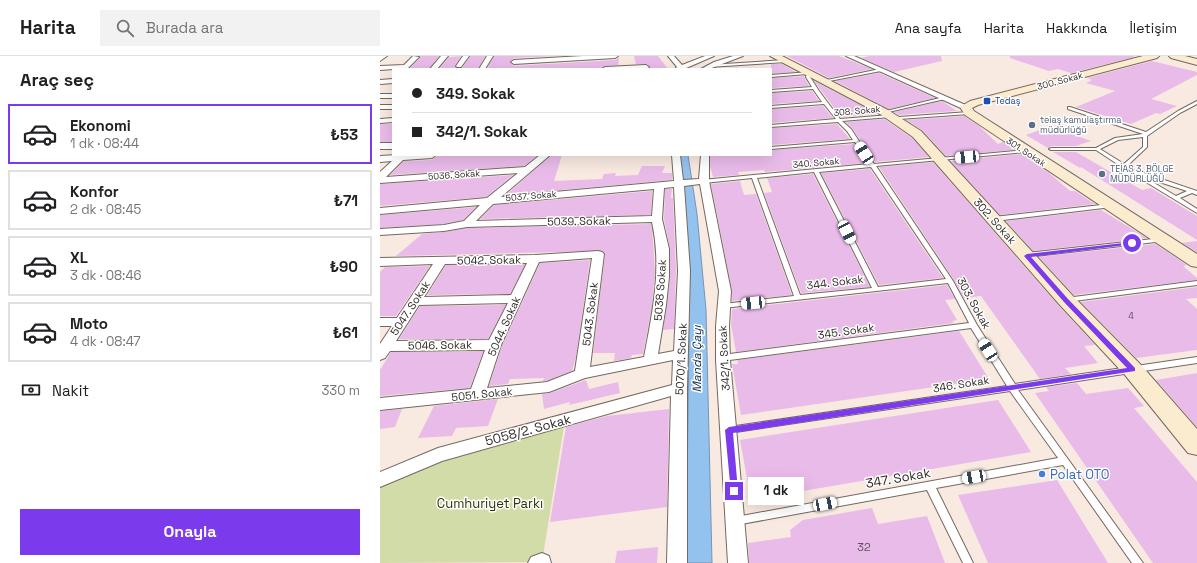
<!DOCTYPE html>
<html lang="tr">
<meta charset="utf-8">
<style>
:root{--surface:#fff;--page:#f2f2f2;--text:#202124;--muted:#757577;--line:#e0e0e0;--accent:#7c3aed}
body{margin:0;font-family:"Space Grotesk",sans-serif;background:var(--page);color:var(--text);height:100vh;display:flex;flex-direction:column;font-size:15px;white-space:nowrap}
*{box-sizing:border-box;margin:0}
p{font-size:13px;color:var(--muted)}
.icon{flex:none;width:22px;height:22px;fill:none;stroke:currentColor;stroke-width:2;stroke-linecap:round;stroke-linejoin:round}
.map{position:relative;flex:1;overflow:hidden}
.sheet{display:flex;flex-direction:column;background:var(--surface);width:380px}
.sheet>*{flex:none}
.hud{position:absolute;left:12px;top:12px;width:380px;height:88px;border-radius:0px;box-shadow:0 4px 16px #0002;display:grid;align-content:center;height:88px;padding:0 20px;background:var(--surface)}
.end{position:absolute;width:18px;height:18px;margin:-9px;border:5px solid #7c3aed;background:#fff;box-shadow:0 0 0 2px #fff}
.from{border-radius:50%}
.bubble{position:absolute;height:28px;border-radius:0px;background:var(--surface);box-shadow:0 4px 16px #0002;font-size:13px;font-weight:700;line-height:28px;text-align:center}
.car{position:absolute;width:12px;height:24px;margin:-12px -6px;border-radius:5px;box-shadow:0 0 3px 1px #0007;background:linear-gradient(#fff 24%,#345 0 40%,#fff 0 76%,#345 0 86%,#fff 0)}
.hud b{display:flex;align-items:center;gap:14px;height:38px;font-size:15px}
.hud b+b{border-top:1px solid var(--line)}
.hud i{width:10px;height:10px;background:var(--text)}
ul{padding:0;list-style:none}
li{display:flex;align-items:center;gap:12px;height:60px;margin:0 8px 6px;padding:0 12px;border:2px solid var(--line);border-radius:0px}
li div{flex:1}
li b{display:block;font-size:15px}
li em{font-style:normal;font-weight:700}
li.on{border-color:var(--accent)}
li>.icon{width:36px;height:36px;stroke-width:1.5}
h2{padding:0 20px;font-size:18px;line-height:48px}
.pay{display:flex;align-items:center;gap:10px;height:44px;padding:0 20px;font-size:15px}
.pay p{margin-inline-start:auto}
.button{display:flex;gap:8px;margin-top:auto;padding:8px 20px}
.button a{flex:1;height:46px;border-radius:0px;background:var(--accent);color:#fff;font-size:16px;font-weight:700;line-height:46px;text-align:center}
header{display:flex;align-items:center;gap:24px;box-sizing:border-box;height:56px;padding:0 20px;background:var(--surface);border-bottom:1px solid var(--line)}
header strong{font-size:19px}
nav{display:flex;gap:22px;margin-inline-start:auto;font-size:14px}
.search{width:280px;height:36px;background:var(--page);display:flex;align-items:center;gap:10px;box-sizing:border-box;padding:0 14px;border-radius:0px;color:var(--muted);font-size:15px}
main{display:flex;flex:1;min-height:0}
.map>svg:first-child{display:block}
</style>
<header>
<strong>Harita</strong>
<div class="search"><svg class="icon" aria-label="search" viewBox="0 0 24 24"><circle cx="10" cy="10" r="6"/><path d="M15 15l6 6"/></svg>Burada ara</div>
<nav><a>Ana sayfa</a><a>Harita</a><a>Hakkında</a><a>İletişim</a></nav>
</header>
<main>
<section class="sheet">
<h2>Araç seç</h2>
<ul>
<li class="on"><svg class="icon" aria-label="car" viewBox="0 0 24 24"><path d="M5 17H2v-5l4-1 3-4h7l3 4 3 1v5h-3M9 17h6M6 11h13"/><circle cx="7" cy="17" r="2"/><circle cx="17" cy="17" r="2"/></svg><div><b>Ekonomi</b><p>1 dk · 08:44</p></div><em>₺53</em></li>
<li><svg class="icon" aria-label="car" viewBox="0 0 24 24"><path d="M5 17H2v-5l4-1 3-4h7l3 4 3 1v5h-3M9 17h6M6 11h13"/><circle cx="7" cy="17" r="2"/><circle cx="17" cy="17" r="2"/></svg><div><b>Konfor</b><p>2 dk · 08:45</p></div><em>₺71</em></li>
<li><svg class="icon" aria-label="car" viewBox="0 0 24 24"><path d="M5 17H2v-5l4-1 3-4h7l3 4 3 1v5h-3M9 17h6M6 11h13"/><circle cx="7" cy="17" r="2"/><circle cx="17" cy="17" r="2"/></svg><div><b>XL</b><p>3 dk · 08:46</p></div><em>₺90</em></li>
<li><svg class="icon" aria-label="car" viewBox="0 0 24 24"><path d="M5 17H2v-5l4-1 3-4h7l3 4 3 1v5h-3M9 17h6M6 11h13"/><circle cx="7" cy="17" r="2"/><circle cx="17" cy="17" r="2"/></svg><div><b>Moto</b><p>4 dk · 08:47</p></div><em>₺61</em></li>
</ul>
<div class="pay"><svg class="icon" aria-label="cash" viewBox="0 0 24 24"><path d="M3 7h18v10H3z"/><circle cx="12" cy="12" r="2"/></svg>Nakit<p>330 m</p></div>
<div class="button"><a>Onayla</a></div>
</section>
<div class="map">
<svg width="817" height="507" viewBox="0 0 817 507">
<rect width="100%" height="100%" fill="#f8e9e1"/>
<!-- green -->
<path fill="#d2dca8" d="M185,364L162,506L0,507V425Z"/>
<!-- water -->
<path fill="#94c2ef" stroke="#7695b3" d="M296,99H308L317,158L326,254L332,507H306L309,286L303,158Z"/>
<!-- building -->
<path fill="#e9bbe9" d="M40,0H59L49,13H29L40,2Z
M81,0L75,9L77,12H82L90,0H105L98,13H59L69,1Z
M114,0H177L134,2L130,6L134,10L235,4L239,1L238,9L225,10L221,13H107Z
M254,0H278L288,13H269L270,11L267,8H256Z
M407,0H459L492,13L449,22Z
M489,0H561L562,5L514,16L481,2Z
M630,0H753L755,1L691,17L678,13L669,15L630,2Z
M772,5L817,16V19L771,43L797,50L780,58L776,57L751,68L696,51L735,35L706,27L712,24L707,22Z
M391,8H402L416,16L391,18Z
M499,17L555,42L509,53L455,25Z
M424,20L429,30L391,32V22Z
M434,25L498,58L461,61Z
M432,35L439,45L391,48V37Z
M562,45L577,55L519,59L514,56Z
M443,50L453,62L391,67V53Z
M584,60L599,70L618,88L623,86L634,94L566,100L542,74L526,64Z
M504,63L532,82L549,101L495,106L472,72L466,66Z
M0,68H13V86H0Z
M457,68L470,83L391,89V72Z
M671,70L711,85L696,90H671L668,92L646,79Z
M474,88L486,107L385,116L384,114L358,116L359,119L333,121L330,110V99H391V94Z
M673,96H696L762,134L771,132L817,160V184L701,111L700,112Z
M641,98L669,117L690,135H695L715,148L620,159L570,105Z
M71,99H158L144,110L10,119L24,105L52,104L57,100Z
M171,99H182L174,125L222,123L224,118L236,117L235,120L258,119L262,110H285L282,117H292V124L126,139Z
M553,106L678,249L715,289L704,290L718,307L685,312L691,318L660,323L601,240L584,242L574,224L499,111Z
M490,113L563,222L499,229L441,117Z
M433,118L490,231L421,237L384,137L392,136L387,122Z
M133,119L106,141L0,150V128Z
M360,125L364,139L376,138L412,239L352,245V235L331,128Z
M285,133H292L291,142H293L296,215L294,273L283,274L290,221V193L284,163Z
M272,135L271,159L100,163L114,149Z
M96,151L83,164L64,168L0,172V159Z
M721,154L767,182L653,195L626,165Z
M271,168L273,184L275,217L272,250L263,298L252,299L251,302L234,305L235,297H213L225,198L222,195L16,200L42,178L64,176L87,172Z
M817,185V196L802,187Z
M775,188L807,209L803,210L817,222V224L694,239L659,201Z
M210,204L196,301L192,315L167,325H163L164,322L130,323L128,328L109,330L122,290L160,207Z
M66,209H145L130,238L47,239Z
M50,210L16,260H0V216L5,211Z
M567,229L575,243L565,244L577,264L572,265L574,267L356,296L351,269L352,253Z
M817,231V242L806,243L817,253V294L756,302L701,246Z
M126,249L108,283H19L40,250Z
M579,275L609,323L361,359L352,308H358L357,304Z
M11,296H103L90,332L0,340V314Z
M817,317V371L776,324Z
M206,324L209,333L238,326L240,337L189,349L190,346L164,353L162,338L170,337Z
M697,327L706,338L748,332L764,350L754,352L817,426V507H773L655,337L669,335L666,331Z
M118,343L108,370L76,372L72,380L38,382L54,350Z
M618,344L651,396L371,444L360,384Z
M22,353L15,371L0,373V355Z
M289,353L287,451L170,466L186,371L227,360Z
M677,424L728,507H608L578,439Z
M492,452L498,468L547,460L565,507H369L368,487L411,481L410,474L423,464Z
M278,491L277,507H235L237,495Z"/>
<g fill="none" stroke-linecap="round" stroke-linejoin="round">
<defs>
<path id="lane" d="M405,4L406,6L329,11L327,10L329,9Z
M500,13L501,15L444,26L442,25Z
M430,16V21L439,35L460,63L510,59L519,61L589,56L591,57L589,58L519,63L510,61L462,65L471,73L494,108L645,94L647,95L645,96L496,110L573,225L597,269L635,328L817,301V307L638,334L763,507H752L683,409L556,432L593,507H583L547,434L356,469L352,468L351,465L352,462L356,461L678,402L630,335L349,377L346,376L345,374L346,372L349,371L627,330L591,272L342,305L339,304L338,302L339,300L342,299L589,267L568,227L343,252L340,250L343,248L414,240L372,122L324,127L321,125L322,124L489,108L475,86L391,93V91L473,84L467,75L458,66L391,71V69L456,63L444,48L391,52V50L442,46L433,33L391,36V34L432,31L426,21L427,18L391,21V19ZM491,111L566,223L498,231L439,116ZM434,116L492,232L420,239L377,122Z
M564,41L566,42L565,43L504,57L502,56Z
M817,45V48L800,57L767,80V91L747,110L752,113L817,135V139L812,137L800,142L817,153V157L756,120V118L748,115L716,94H671L669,93L671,92H716L735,82L763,78L688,53V51H690L766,76L798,55ZM763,81V91L744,108L720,93L738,84ZM764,121L807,135L796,140Z
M730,148L733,150L732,151L614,165L611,163L614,161Z
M782,182L785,184L784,185L647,201L644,199L647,197Z
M817,225V229L686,246L683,244L686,242Z"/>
<path id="street" d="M0,0H7L0,5Z
M33,0L39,1L28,12L0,14V10L24,9Z
M61,0H68L57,13H50Z
M83,0H89L81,11H77L76,10Z
M107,0H113L105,13H99Z
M203,0H238L235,2L134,8L131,6L134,4Z
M288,0H294L302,9L325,0H334L304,13H295L297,11Z
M353,0H363L329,13H321L334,6Z
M466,0H474L590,51L589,53H583Z
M266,9L269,11L268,12L222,13L225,11Z
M13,23V27L0,28V24Z
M0,38H13V42H0Z
M0,49H13V53H0Z
M13,62V66L0,67V63Z
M0,87H13V93H0Z
M17,99H56L52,102L23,104L6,121L145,111L160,99H170L121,141L294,125L292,99H300L303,124L319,123L321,99H329V125L351,235L349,270L350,304L368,507H348L336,304V270L339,235L320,128L304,130L310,215L307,332V507H287L291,340L62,405L0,431V416L58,392L292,329L293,304L205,322L169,336L0,354V342L91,333L105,294L10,295L5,302L0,304V288L12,270H0V262H17L53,208L0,210V202L155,199L218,195L222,196L224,198L210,311L264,301C273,254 282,213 272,166L87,171L64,175L0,179V173L64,169L84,165L100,149L0,158V152L107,142L138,117L0,127V116L12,105L0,106V100ZM294,131L298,215L294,295L278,298L286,249L289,221V193L282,163L284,132ZM274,133L272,160L96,165L113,148ZM212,202L195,315L167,326L107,332L121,289L159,206ZM147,207L131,239L44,241L65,208ZM128,247L109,284L16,285L39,249Z
M162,497L169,500L171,507H148L151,501Z"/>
<path id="secondary" d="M390,0H402L508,54L541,75L693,240L761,309L817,373V399L808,397L745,319L679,248L533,81L500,58Z
M763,0H779L777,2L598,49L592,52L594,55L817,198V211L811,210L585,59L580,51L590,45Z
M789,0H805L817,3V9L791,2Z"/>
</defs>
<!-- lane casing -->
<use href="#lane" stroke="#746860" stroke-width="2"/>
<!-- street casing -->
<use href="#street" stroke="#746860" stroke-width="2"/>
<!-- secondary casing -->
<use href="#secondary" stroke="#746860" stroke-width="2"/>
<!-- lane -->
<use href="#lane" fill="#fff" fill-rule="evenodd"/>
<!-- street -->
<use href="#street" fill="#fff" fill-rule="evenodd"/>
<!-- secondary -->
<use href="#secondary" fill="#fceccf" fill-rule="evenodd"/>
</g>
<!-- route -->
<path fill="#7c3aed" d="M752,186L755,187L754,188L651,201L688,243L755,312V315L353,377L358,435L354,438L351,437L345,374L349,371L747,312L684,246L644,200L647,198Z"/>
<!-- markers -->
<rect fill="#1a4fb4" stroke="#fff" stroke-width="1.5" x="603" y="41" width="8" height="8" rx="2"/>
<g fill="#5c6f8a" stroke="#fff" stroke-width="1.5">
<circle cx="652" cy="69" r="4"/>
<circle cx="722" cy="118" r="4"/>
</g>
<circle fill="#3f7fe0" stroke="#fff" stroke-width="1.5" cx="662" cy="418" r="4"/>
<g text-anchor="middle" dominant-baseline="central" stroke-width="3" stroke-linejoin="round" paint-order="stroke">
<!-- far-street labels -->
<g font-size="9" fill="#302b28" stroke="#fff">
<text transform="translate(680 25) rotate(-15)">300. Sokak</text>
<text transform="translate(477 55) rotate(-5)">308. Sokak</text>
<text transform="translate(646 96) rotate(33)">301. Sokak</text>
<text transform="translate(436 107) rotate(-5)">340. Sokak</text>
<text transform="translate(74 119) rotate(-4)">5036. Sokak</text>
<text transform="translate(151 140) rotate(-5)">5037. Sokak</text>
</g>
<!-- far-transit labels -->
<g font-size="9" fill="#164399" stroke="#fff" text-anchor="start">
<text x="615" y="45">Tedaş</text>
</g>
<!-- far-service labels -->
<g font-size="9" fill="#4e5e75" stroke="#fff" text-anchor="start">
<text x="660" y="64">teiaş kamulaştırma<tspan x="660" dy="10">müdürlüğü</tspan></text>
<text x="730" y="113">TEİAŞ 3. BÖLGE<tspan x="730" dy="10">MÜDÜRLÜĞÜ</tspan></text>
</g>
<!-- number labels -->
<g font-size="9" fill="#5e4f58">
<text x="751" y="260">4</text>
</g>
<!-- street labels -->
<g font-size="11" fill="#302b28" stroke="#fff">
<text transform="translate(199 165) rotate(-1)">5039. Sokak</text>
<text transform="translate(615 165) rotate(48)">302. Sokak</text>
<text transform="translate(109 204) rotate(-1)">5042. Sokak</text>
<text transform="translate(455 226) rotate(-7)">344. Sokak</text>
<text transform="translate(280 234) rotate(-86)">5038 Sokak</text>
<text transform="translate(594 247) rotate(61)">303. Sokak</text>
<text transform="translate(30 252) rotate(-57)">5047. Sokak</text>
<text transform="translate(210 258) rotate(-83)">5043. Sokak</text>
<text transform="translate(124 270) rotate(-66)">5044. Sokak</text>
<text transform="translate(466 275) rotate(-8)">345. Sokak</text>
<text transform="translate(60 289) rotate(-1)">5046. Sokak</text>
<text transform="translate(344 302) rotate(-93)">342/1. Sokak</text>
<text transform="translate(301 303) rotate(-87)">5070/1. Sokak</text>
<text transform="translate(581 328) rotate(-9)">346. Sokak</text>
<text transform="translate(102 338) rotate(-6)">5051. Sokak</text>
</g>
<!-- near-number labels -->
<g font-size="11" fill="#5e4f58">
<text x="484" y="491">32</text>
</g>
<!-- water labels -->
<g font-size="12" font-style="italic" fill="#092b49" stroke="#fff">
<text transform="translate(317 303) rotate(-90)">Manda Çayı</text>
</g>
<!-- near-street labels -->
<g font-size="13" fill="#302b28" stroke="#fff">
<text transform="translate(148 374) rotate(-15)">5058/2. Sokak</text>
<text transform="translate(518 422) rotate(-10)">347. Sokak</text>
</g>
<!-- near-shop labels -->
<g font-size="13" fill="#366cbe" stroke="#fff" text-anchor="start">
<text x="670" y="418">Polat OTO</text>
</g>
<!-- near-park labels -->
<g font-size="13" fill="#2d3303" stroke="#fff">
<text x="110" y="447">Cumhuriyet Parkı</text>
</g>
</g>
</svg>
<i class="end from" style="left:752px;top:187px"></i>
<i class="end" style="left:354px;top:435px"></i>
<div class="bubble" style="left:368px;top:421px;width:56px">1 dk</div>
<i class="car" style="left:484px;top:97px;rotate:327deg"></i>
<i class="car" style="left:587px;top:101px;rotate:265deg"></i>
<i class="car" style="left:467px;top:176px;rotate:153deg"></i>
<i class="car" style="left:373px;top:247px;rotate:264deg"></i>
<i class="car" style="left:608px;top:294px;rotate:327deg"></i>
<i class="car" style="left:594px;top:421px;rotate:260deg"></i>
<i class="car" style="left:445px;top:448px;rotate:79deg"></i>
<div class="hud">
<b><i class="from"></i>349. Sokak</b>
<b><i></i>342/1. Sokak</b>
</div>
</div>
</main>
